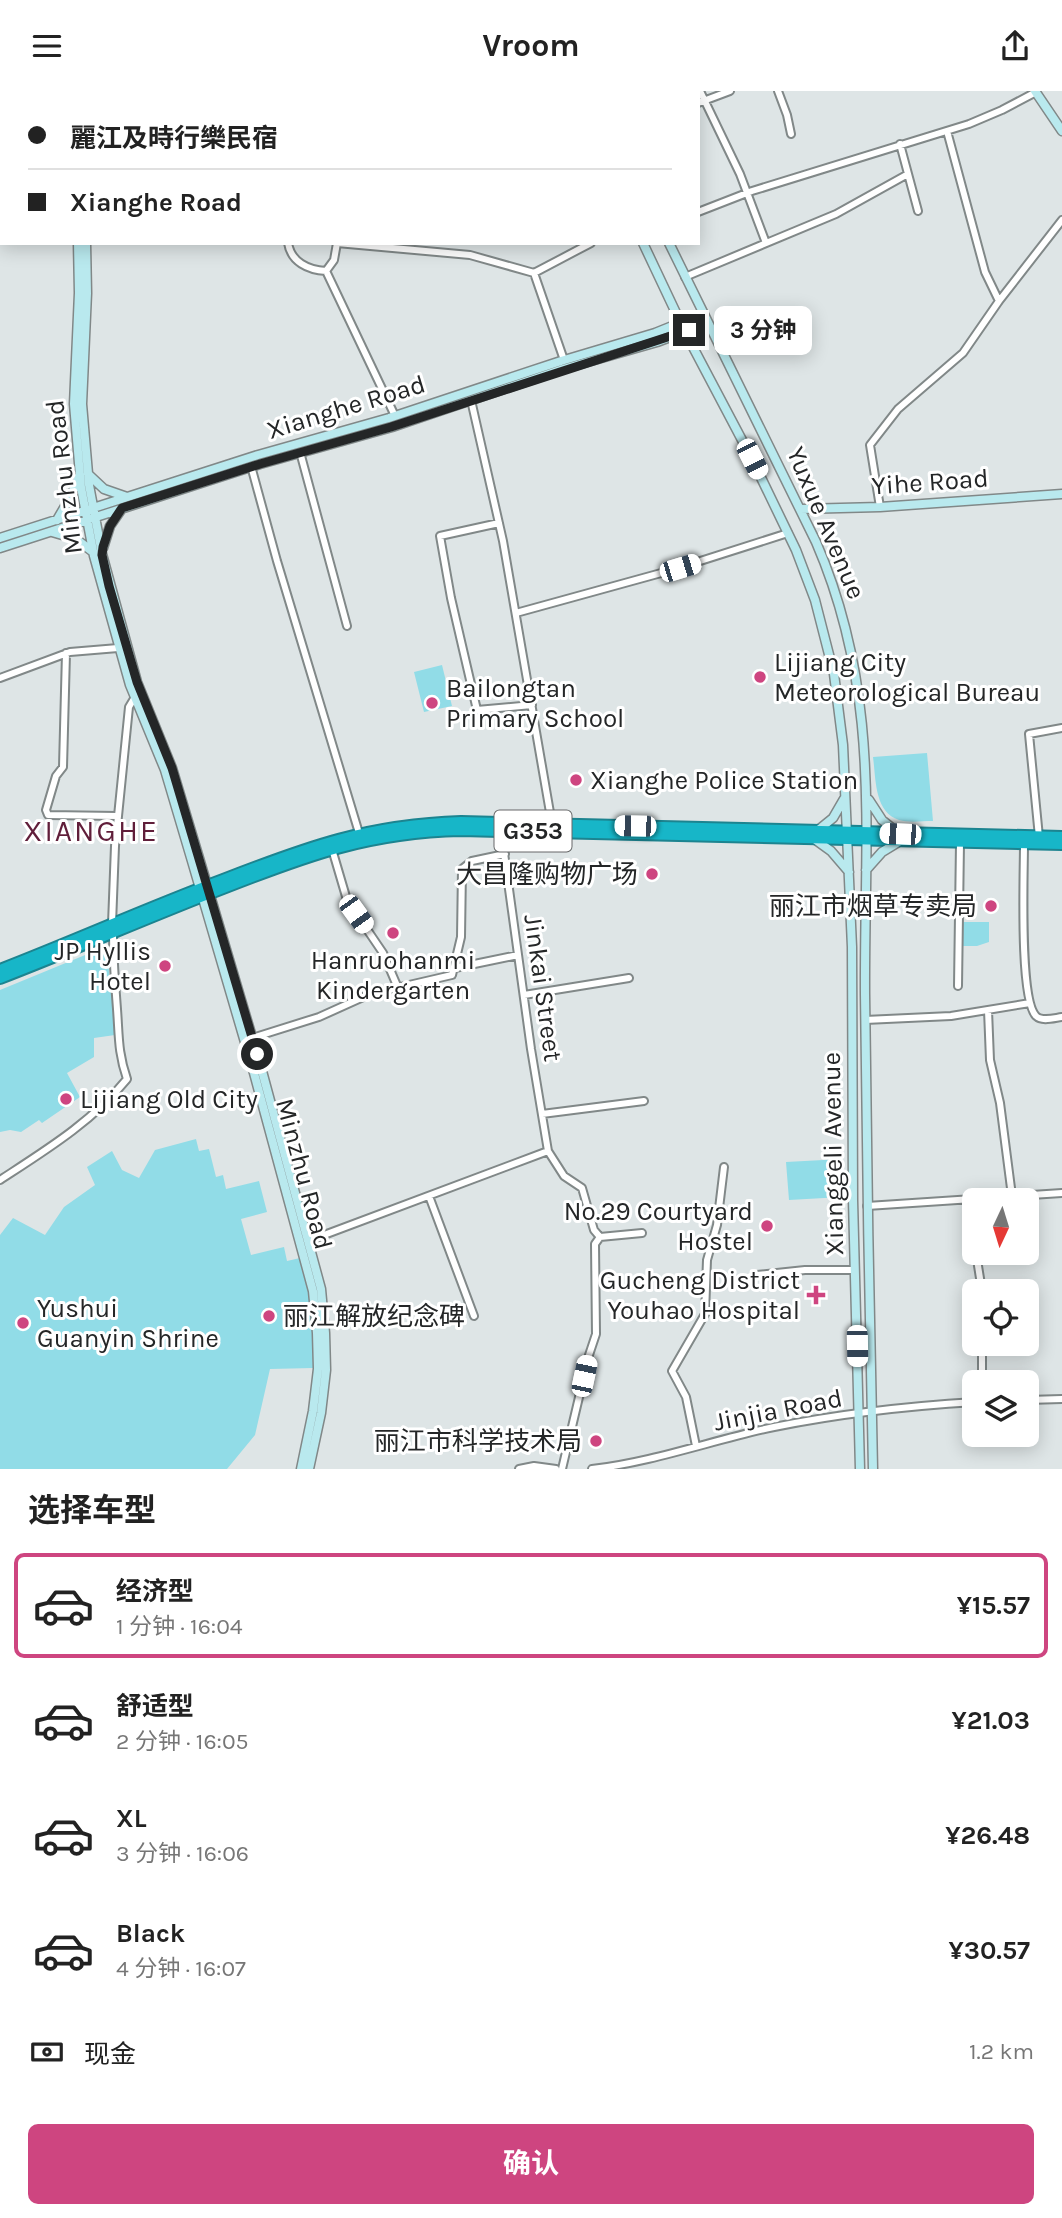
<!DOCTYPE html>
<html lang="zh">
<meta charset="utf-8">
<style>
:root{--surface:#fff;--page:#f2f2f2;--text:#222;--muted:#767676;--line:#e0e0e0;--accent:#ce4580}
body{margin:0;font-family:Karla,"Noto Sans SC",sans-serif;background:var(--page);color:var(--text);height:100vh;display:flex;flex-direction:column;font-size:26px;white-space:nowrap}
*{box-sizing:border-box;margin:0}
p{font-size:23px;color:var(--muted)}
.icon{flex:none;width:38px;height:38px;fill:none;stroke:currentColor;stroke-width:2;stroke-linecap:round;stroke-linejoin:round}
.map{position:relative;height:1378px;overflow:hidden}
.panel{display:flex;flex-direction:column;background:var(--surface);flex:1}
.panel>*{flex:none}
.guide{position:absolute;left:0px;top:0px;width:700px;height:154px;box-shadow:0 4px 18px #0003;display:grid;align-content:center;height:154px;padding:0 28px;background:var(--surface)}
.needle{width:46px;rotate:184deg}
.tools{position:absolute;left:962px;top:1097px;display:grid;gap:14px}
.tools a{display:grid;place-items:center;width:77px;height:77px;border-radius:10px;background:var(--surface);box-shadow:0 4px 18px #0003;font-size:35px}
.end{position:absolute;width:32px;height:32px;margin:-16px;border:9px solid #242627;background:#fff;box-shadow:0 0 0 4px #fff}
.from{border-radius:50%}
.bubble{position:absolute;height:49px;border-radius:10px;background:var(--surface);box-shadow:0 4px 18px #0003;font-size:23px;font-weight:700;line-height:49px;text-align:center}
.car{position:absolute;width:21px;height:42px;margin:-21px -10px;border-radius:9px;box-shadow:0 0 5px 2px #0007;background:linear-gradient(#fff 24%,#345 0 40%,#fff 0 76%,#345 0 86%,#fff 0)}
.guide b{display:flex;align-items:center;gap:24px;height:66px;font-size:26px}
.guide b+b{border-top:2px solid var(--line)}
.guide i{width:18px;height:18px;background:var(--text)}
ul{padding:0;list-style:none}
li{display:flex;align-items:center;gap:21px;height:105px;margin:0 14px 10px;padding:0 14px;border:4px solid transparent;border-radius:10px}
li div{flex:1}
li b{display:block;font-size:26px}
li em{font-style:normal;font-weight:700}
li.current{border-color:var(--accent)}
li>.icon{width:63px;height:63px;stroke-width:1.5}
h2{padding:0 28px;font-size:32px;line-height:84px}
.pay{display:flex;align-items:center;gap:18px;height:77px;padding:0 28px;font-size:26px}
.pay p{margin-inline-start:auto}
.button{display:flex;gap:14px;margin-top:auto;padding:14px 28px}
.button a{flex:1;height:80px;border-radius:10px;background:var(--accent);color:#fff;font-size:28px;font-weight:700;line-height:80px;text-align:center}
header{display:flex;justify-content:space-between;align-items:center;height:91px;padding:0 28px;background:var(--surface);font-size:32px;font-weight:700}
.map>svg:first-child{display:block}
</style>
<header><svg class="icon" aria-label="menu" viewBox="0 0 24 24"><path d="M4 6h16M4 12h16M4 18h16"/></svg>Vroom<svg class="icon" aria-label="share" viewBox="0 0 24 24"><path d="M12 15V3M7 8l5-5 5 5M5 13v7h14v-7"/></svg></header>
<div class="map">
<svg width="1062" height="1378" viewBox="0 0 1062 1378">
<rect width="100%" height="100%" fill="#dee5e6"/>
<!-- green -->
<path fill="#91dce7" d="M442,574L452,615L424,621L414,581Z
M927,662L933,730C922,730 909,732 899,729C874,721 876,687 873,666Z
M963,831H989V851L977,855H962Z
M107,855C108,885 115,914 115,944L94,947V966L67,982L80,1006L42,1032L39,1029L21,1041L10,1039L0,1041V899Z
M196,1048L199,1060L209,1058L216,1086L223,1084L226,1098L259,1090L267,1121L241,1128L251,1164L284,1156L287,1170L300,1167L312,1217L313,1277L270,1278L255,1344L227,1378H0V1144L13,1127L45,1144L64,1116L95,1094L87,1076L112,1060L122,1079L139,1087L155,1059Z
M842,1068V1106L789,1109L786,1071Z"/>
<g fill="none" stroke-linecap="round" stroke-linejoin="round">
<defs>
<path id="street" d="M94,0L95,2
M700,0L740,83L766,152
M778,0L787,24L791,43
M698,12L730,0
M947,40L985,181L999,210
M900,53L918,120
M698,121L752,100L969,33L1002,19L1036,1
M288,152C291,171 308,179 326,180
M326,180L334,169L337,152L470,164L534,182L591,152
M326,180L395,325
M534,182L564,269
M685,186L836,123L908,83
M471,309L503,450L552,733
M300,361L347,535
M251,375L277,470L359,742
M880,416L870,354L898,318L963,262L999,210L1062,129
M499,432L440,445L451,507L477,619L532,614
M516,522L672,479L788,442
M66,562L63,676L56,685L46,719L48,724L117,725
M0,587L70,561L118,557
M501,740L531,958L548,1060L564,1085L582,1097L594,1139L600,1146L595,1153L596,1243L589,1264L562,1378
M1039,746L1029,643L1062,637
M1024,753C1024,782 1019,908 1036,925C1042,931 1054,927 1062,926
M332,758L347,809L383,862L398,897
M112,833L115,755L129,616L135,606
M455,877L518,864
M958,895L960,752
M524,904L629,887
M988,919L990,969L1000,1012L1012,1105
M865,929L951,925L1030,912
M252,947L319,926L370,903L452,884L461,846L462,778L472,770L505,763
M542,1023L644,1010
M0,1089C46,1059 92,1031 127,988C118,962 119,945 117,918C115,891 113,868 113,841
M429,1105L474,1225
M969,1108L975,1153
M867,1115L1062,1102
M600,1146L642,1142
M308,1150L548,1060
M976,1162L982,1200
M757,1184L805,1179H855
M982,1253V1292
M1027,1309L1062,1308
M696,1355L686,1306L672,1280L705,1223L707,1169L717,1134L724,1076
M519,1378L534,1375L556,1378
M592,1378C653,1371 713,1349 774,1336C839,1323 908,1315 975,1311"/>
<path id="secondary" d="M238,0V2
M245,0V2
M575,0L576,2
M599,0L600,2
M1035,0L1062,40
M262,2L271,0
M296,2L304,0
M0,50H2
M0,58H2
M78,152L79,202L74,313L81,396L94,465L130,594L165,679L192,770L254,982L313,1200L317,1242L318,1278L313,1320L301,1378
M86,152L87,202L82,313L89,394L102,463L137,591L172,677L199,767L262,980L321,1198L325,1242L326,1279L321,1322L309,1378
M643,152L685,241L752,368L796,459L815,509L834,583L843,654L852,856L853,1109L860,1378
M669,152L816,451C882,603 864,743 865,903C867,1061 869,1220 873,1378
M88,383L104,398L127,406
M801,418L880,416L1062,403
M57,429L71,405L79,385
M52,441L76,448L93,461
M0,447L258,364L389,327L561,270L655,242L702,223
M0,457L260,373L392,336L563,278L657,251L707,232
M103,457L110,435L121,419
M869,709L882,729L897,741
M817,740L833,727L844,708
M813,747L831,760L849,781
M866,779L882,761L900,750"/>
<path id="highway" d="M0,879C75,850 148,817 223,789C308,756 368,734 461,731L1062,746
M0,887C75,858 148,826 223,797C307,764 369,741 461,739L1062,753"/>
</defs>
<!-- street casing -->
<use href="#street" stroke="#818888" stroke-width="10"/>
<!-- secondary casing -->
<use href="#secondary" stroke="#818888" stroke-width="11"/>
<!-- highway casing -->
<use href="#highway" stroke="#1c8490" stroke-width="14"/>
<!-- street -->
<use href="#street" stroke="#fff" stroke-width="6"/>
<!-- secondary -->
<use href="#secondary" stroke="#b9e9ee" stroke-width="8"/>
<!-- highway -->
<use href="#highway" stroke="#17b6c8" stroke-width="10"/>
</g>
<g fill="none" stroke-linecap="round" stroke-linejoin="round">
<!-- route -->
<path stroke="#242627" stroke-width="9" d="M257,963L172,677L137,591L109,495L102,464L103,456L110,435L122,417L260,373L391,336L689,239"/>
</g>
<!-- markers -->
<g fill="#ce4580" stroke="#fff" stroke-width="2.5">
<circle cx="760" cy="586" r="7"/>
<circle cx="432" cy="612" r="7"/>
<circle cx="576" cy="689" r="7"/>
<circle cx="652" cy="783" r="7"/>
<circle cx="991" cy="815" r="7"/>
<circle cx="393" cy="842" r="7"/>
<circle cx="165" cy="875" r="7"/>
<circle cx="66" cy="1008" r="7"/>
<circle cx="767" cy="1135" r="7"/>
<path d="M812.5 1193.5h7v7h7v7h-7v7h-7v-7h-7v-7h7z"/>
<circle cx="269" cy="1225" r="7"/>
<circle cx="23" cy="1232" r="7"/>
<circle cx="596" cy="1350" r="7"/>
</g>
<g text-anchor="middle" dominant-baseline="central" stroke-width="6" stroke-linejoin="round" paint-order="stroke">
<!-- shield labels -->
<rect fill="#fff" stroke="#666768" stroke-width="2" x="494.5" y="719.5" width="77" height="41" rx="5"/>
<g font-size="24" font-weight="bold" fill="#242627">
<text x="533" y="740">G353</text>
</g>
<!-- street labels -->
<g font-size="26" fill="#242627" stroke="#fff">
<text transform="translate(346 316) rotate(-17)">Xianghe Road</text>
<text transform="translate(64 386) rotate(-97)">Minzhu Road</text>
<text transform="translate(930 391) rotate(-4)">Yihe Road</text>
<text transform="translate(826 432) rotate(67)">Yuxue Avenue</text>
<text transform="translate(543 897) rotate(82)">Jinkai Street</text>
<text transform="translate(833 1063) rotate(-91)">Xianggeli Avenue</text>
<text transform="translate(304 1083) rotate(75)">Minzhu Road</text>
<text transform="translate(778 1319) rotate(-11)">Jinjia Road</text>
</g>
<!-- poi labels -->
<g font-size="26" fill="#242627" stroke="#fff" text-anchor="start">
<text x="774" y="571">Lijiang City<tspan x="774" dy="30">Meteorological Bureau</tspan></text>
<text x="446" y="597">Bailongtan<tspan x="446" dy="30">Primary School</tspan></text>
<text x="590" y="689">Xianghe Police Station</text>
<text x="638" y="783" text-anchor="end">大昌隆购物广场</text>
<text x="977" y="815" text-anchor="end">丽江市烟草专卖局</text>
<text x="151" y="860" text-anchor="end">JP Hyllis<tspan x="151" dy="30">Hotel</tspan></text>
<text x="393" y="869" text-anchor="middle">Hanruohanmi<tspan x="393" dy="30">Kindergarten</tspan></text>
<text x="80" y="1008">Lijiang Old City</text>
<text x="753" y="1120" text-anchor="end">No.29 Courtyard<tspan x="753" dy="30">Hostel</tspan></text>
<text x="800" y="1189" text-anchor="end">Gucheng District<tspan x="800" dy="30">Youhao Hospital</tspan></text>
<text x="37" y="1217">Yushui<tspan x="37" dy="30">Guanyin Shrine</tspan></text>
<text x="283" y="1225">丽江解放纪念碑</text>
<text x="582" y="1350" text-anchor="end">丽江市科学技术局</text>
</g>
<!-- quarter labels -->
<g font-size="30" letter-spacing="2" fill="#601e3a" stroke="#fff">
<text x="91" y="740">XIANGHE</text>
</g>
</g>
</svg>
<div class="tools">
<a><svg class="needle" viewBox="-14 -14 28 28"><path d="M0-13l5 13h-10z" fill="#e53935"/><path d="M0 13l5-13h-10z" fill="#767676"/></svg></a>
<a><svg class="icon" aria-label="locate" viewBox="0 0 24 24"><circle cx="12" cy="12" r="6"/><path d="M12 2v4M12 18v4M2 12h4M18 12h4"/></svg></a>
<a><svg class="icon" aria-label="layers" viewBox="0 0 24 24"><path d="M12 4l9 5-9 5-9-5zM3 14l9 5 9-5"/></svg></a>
</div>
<i class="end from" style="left:257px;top:963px"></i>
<i class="end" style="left:689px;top:239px"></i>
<div class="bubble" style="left:714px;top:215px;width:98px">3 分钟</div>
<i class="car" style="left:752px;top:368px;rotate:153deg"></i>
<i class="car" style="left:680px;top:477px;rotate:73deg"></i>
<i class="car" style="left:635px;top:735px;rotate:271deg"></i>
<i class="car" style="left:900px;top:743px;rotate:272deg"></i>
<i class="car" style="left:356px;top:823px;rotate:144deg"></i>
<i class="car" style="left:857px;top:1255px;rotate:179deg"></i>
<i class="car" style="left:584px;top:1285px;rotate:12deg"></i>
<div class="guide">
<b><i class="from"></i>麗江及時行樂民宿</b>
<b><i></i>Xianghe Road</b>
</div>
</div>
<section class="panel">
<h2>选择车型</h2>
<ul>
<li class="current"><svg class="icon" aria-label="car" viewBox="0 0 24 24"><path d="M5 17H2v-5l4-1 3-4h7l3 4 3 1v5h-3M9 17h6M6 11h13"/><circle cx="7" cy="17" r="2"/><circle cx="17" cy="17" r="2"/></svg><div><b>经济型</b><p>1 分钟 · 16:04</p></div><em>¥15.57</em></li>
<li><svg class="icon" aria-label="car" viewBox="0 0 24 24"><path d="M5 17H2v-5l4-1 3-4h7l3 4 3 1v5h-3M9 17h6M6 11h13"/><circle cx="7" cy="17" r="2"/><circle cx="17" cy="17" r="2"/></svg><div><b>舒适型</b><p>2 分钟 · 16:05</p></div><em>¥21.03</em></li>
<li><svg class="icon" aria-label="car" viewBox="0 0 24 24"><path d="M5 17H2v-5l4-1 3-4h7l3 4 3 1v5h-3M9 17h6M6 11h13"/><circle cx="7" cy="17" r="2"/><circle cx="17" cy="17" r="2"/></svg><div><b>XL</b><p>3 分钟 · 16:06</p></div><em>¥26.48</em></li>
<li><svg class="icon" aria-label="car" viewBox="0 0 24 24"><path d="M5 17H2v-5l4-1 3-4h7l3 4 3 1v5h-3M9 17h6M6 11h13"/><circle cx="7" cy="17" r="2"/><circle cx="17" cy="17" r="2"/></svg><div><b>Black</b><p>4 分钟 · 16:07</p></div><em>¥30.57</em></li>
</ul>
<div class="pay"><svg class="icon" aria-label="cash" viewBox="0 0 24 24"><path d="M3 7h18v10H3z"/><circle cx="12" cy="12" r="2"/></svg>现金<p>1.2 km</p></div>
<div class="button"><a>确认</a></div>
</section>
